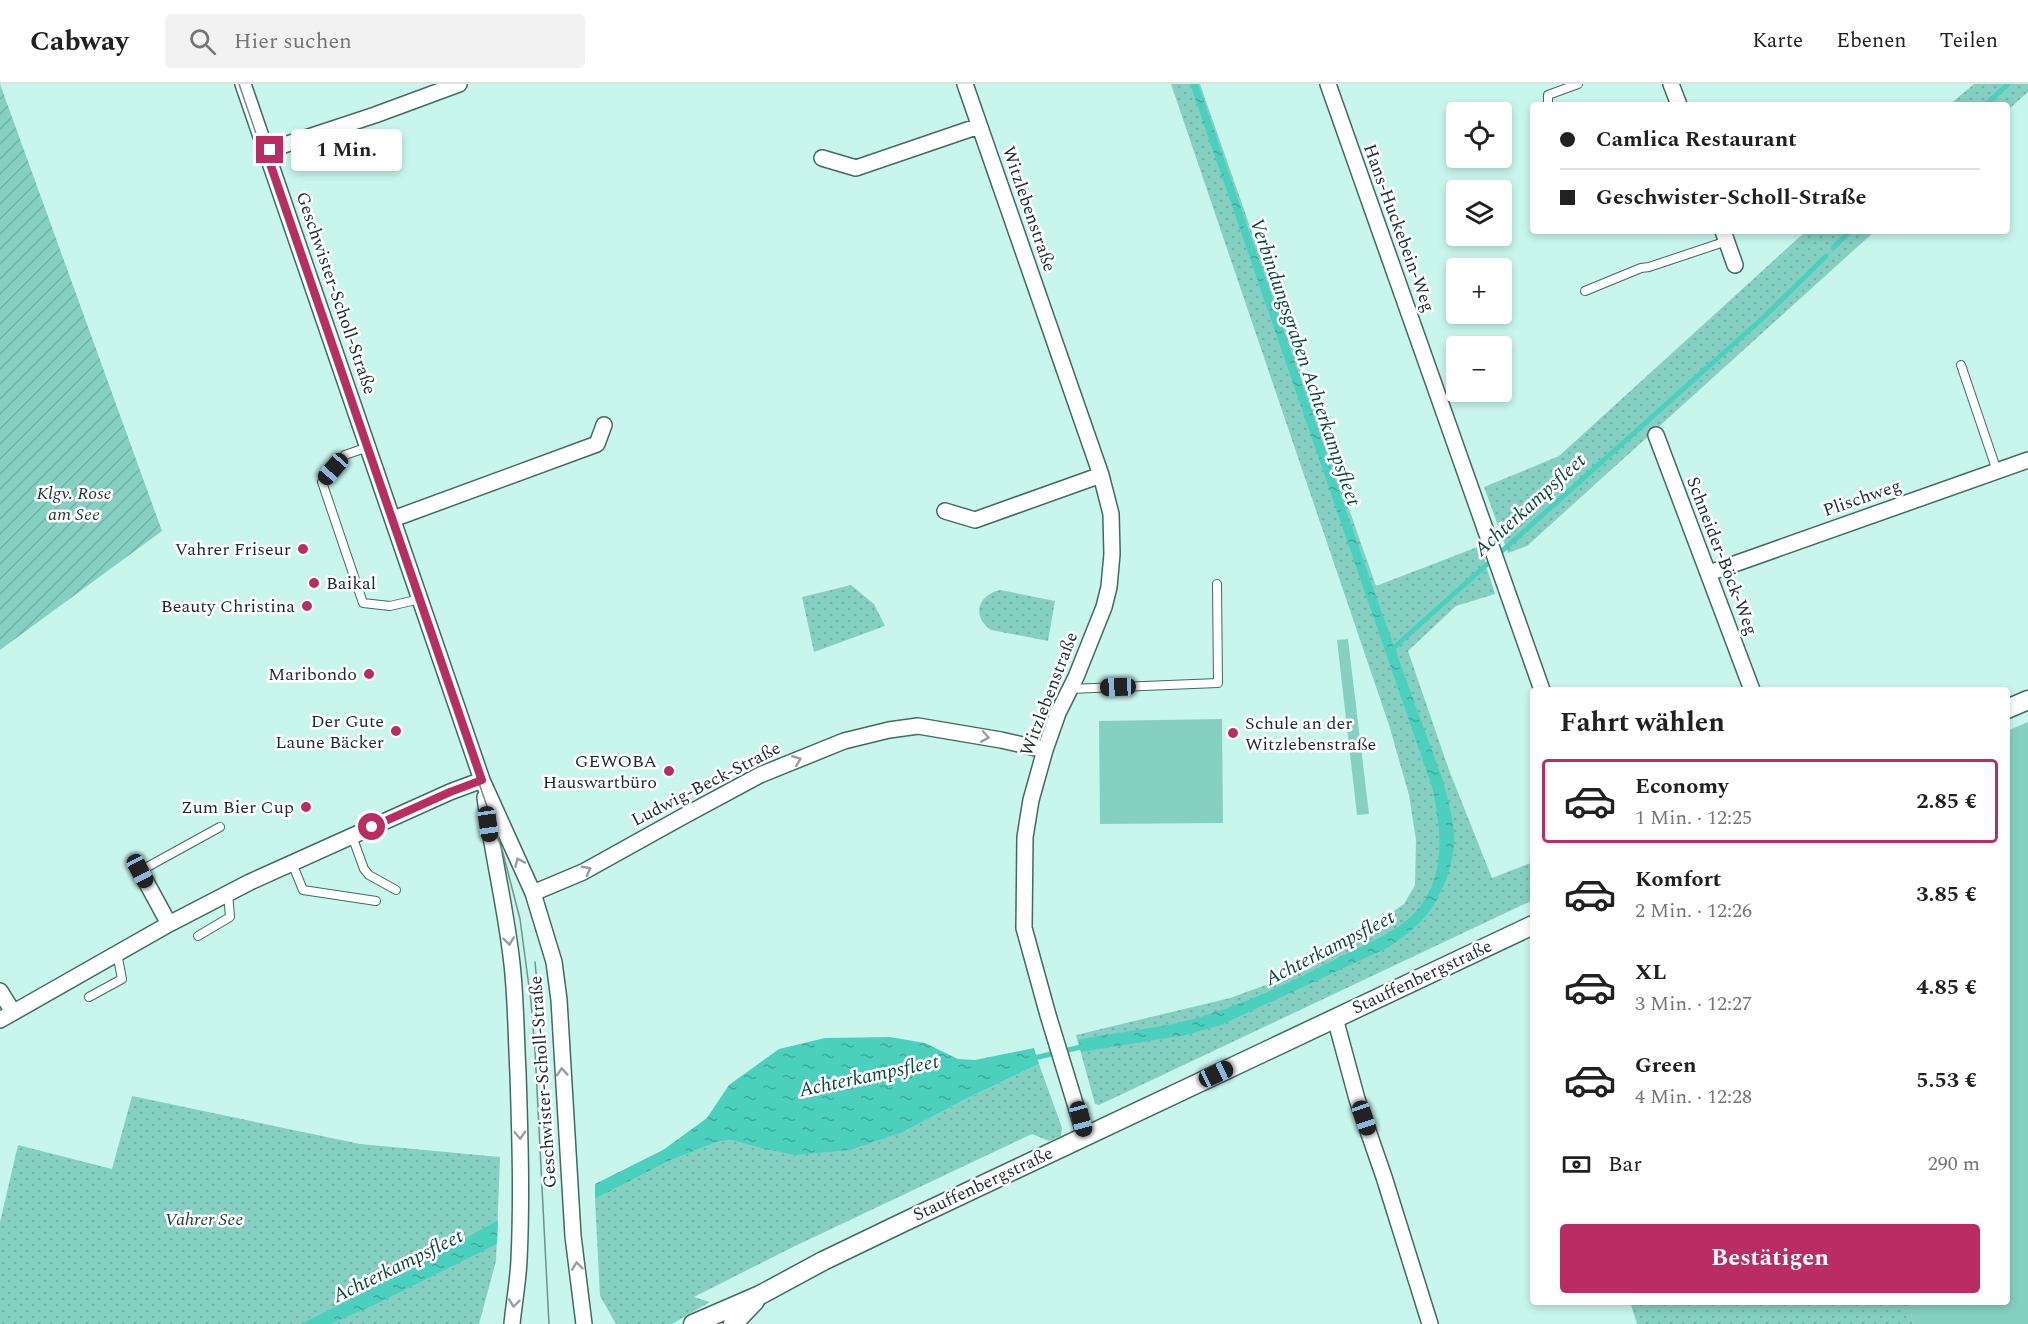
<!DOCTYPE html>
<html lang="de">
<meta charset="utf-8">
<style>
:root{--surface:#fff;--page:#f2f2f2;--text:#202124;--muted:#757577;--line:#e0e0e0;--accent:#b92d63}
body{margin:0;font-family:Spectral,serif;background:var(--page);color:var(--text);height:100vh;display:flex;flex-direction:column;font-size:22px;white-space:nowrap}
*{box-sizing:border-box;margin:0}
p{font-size:20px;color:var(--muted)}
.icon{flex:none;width:33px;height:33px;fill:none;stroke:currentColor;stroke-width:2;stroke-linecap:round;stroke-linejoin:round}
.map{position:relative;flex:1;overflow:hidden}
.sheet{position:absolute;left:1530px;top:603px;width:480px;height:618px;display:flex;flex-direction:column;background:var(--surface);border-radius:6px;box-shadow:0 3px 9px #0003}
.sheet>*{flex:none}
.banner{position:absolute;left:1530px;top:18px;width:480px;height:132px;border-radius:6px;box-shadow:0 3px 9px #0003;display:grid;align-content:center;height:132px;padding:0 30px;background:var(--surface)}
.fabs{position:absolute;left:1446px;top:18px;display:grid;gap:12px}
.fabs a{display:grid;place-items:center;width:66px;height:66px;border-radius:6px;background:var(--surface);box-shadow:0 3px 9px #0003;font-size:30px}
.end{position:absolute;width:27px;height:27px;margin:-14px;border:8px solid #b92d63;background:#fff;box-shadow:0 0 0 3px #fff}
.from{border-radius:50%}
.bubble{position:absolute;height:42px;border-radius:6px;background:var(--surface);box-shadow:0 3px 9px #0003;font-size:20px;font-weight:700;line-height:42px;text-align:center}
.car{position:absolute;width:18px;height:36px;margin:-18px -9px;border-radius:8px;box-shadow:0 0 4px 2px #0007;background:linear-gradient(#222 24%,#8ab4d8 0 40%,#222 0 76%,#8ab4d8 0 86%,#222 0)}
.banner b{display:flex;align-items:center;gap:21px;height:57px;font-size:22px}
.banner b+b{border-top:2px solid var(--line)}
.banner i{width:15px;height:15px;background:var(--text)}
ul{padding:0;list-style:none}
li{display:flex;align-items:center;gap:18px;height:84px;margin:0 12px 9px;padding:0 18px;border:3px solid transparent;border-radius:6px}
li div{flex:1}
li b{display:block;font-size:22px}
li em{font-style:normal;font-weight:700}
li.current{border-color:var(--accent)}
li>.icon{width:54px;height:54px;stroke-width:1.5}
h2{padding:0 30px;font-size:27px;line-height:72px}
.pay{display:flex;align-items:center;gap:15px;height:66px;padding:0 30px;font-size:22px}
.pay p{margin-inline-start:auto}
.button{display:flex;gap:12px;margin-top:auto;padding:12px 30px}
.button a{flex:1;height:69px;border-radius:6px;background:var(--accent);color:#fff;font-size:24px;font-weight:700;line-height:69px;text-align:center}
header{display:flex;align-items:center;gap:36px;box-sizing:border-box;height:84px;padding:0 30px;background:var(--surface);border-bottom:2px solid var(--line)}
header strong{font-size:28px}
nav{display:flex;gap:33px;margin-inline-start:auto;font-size:21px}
.search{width:420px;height:54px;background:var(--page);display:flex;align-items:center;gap:15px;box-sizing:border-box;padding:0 21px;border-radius:6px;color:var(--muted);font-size:22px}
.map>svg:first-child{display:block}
</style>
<header>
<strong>Cabway</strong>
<div class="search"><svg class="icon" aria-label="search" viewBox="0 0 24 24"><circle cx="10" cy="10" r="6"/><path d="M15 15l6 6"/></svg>Hier suchen</div>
<nav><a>Karte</a><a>Ebenen</a><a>Teilen</a></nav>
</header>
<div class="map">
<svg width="2028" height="1240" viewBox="0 0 2028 1240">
<defs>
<pattern id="park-dots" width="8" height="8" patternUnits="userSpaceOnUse" patternTransform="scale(1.5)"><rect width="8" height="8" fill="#85d0c3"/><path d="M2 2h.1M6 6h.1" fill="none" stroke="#72b3a8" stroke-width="1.8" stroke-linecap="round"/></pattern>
<pattern id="garden-furrows" width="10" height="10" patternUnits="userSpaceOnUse" patternTransform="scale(1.5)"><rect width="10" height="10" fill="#85d0c3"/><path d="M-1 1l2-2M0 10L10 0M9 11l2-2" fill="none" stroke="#72b3a8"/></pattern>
<pattern id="water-ripples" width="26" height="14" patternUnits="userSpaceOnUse" patternTransform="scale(1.5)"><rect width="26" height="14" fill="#4cd0be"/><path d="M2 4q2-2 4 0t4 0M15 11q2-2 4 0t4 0" fill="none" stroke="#3ea99b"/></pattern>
</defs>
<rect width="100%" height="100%" fill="#c8f6ed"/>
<!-- park -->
<path fill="url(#park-dots)" d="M1171,0H1200L1376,502L1480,462L1495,510L1456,522L1408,567L1449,686L1492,794L1533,778V816L1099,1021L1095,1020L1076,951L1230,914L1307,886L1404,820L1415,801L1416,756L1409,711L1389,641Z
M1974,0H2028V8L2007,27V21H1949Z
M1806,147H1875L1527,462L1508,469L1484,403L1559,372Z
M851,501L874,520L885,542L814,568L802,513Z
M1000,506L1055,517L1048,557L991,546C971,532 978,511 1000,506Z
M1039,980L1062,1044L1061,1052L1049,1057L1032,1050L793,1163L694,1213L710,1218L672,1240H616L600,1212L595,1115L669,1077L717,1058L731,1056L760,1064L903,1048L968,1014Z
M132,1012L360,1060L500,1073L496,1177L479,1240H0V1138L18,1061L112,1085Z
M1630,1218H1909L1913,1240H1637Z"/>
<!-- garden -->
<path fill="url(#garden-furrows)" d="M0,0L162,447L0,566Z"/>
<!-- pitch -->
<path fill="#85d0c3" d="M1348,555L1369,730L1357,731L1337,556Z
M1222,635L1223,739L1100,740L1099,637Z
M2028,638V1240H1913L1909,1218H2007V647Z"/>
<!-- water -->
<path fill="url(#water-ripples)" d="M1190,0H1198L1379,521L1442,694C1447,712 1452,730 1454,748C1456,776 1443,813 1424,834C1414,846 1401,854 1389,863L1221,941L1186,951L1081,968L1078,956C1110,949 1144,946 1177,939C1237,925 1291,898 1346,870C1374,856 1407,844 1424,817C1446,781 1440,744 1433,706Z
M890,953L925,959L958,975L975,976L1034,964L1039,980L968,1014L903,1048L850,1066L795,1071L760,1064L731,1056L717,1058L669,1077L595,1115V1100L663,1066L707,1034L729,1001L779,965L825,954Z
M498,1136L497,1160L374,1221L330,1240H301L401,1190Z"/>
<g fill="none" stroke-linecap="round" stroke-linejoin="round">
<!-- stream -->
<path stroke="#4cd0be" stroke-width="5" d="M1985,21L2008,0
M1833,164L1850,147
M1390,567L1765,232L1826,172
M1030,975L1085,962"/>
<defs>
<path id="service" d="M1548,21V11L1578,0
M1585,207L1641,184L1649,183L1727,157
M1961,281L1997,387
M368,363L345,371L322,398L363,519L390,522L420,515
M1070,605L1218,599L1217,500
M352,752L364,785L369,791L396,806
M292,779L303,806L376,817
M140,787L220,743
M198,852L230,833L228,809
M89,913L122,895L117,869"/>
<path id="minor" d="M243,0L482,696L533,809L554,878L559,916L573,1152L584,1240
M965,0L1101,391L1111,430L1112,470L1109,503L1104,523L1076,593L1058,629L1045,666L1031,716L1025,753L1024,844L1048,931L1085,1052
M1328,0L1542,606
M1671,0L1679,21
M266,67L375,31L459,0
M822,74L856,84L979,42
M1723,147L1735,181
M1656,351L1752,606
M945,427L975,436L1101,391
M393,435L597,360L604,341
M1709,489L2028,376
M485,713C492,769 506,824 512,880C516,916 516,953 518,989C520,1052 522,1114 519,1176C518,1198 514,1219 512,1240
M137,781L169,840
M533,809L583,788L682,733L760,691L844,657L889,646L918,642L1001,656L1045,666
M0,907L13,928
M1335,934L1357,1015L1384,1093L1430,1240
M0,936L169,840L250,798L450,708L482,696"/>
<path id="tertiary" d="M2007,625L2028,616
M693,1240L760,1211L823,1177L904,1138L1533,841
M733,1240L755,1217"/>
</defs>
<!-- service casing -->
<use href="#service" stroke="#406a63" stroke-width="10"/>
<!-- minor casing -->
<use href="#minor" stroke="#406a63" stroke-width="18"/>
<!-- tertiary casing -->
<use href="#tertiary" stroke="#406a63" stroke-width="21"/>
<!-- service -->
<use href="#service" stroke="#fff" stroke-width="8"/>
<!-- minor -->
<use href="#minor" stroke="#fff" stroke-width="15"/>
<!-- tertiary -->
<use href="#tertiary" stroke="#fff" stroke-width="18"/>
<!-- tram -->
<path stroke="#71918b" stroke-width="1.5" d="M239,0L503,769L520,835L531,918L535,966L549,1240
M535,878L543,961"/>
</g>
<!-- one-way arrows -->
<defs><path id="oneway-chevron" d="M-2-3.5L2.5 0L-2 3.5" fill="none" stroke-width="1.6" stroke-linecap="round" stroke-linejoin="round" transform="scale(1.5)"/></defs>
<g stroke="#98a09f">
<use href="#oneway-chevron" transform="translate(985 653) rotate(10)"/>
<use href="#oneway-chevron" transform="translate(797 676) rotate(-22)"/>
<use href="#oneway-chevron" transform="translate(519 778) rotate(-114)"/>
<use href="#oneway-chevron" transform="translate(587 786) rotate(-28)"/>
<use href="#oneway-chevron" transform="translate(509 857) rotate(83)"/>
<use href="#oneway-chevron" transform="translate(562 988) rotate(-94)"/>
<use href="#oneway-chevron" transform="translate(520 1051) rotate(88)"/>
<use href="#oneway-chevron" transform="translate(577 1182) rotate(-97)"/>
<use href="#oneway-chevron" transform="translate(514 1219) rotate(97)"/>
</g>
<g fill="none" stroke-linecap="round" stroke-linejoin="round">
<!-- route -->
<path stroke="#b92d63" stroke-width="8" d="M270,66L266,67L482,696L450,708L372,743"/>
</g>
<!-- markers -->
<g fill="#b92d63" stroke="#fff" stroke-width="2">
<circle cx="303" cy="465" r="6"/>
<circle cx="314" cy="499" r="6"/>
<circle cx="307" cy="522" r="6"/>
<circle cx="369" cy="590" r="6"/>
<circle cx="396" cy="647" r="6"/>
<circle cx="1233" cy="649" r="6"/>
<circle cx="669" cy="687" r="6"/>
<circle cx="306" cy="723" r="6"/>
</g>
<g text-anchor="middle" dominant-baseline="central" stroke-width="5" stroke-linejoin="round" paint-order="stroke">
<!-- street labels -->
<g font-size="18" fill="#1b2d2a" stroke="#fff">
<text transform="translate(1029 125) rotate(71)">Witzlebenstraße</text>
<text transform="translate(1399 144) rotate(70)">Hans-Huckebein-Weg</text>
<text transform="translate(336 209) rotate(71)">Geschwister-Scholl-Straße</text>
<text transform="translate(1862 414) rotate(-19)">Plischweg</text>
<text transform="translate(1722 472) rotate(69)">Schneider-Böck-Weg</text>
<text transform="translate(1049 610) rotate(-69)">Witzlebenstraße</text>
<text transform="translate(706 700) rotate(-27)">Ludwig-Beck-Straße</text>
<text transform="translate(1422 893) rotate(-25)">Stauffenbergstraße</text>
<text transform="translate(543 998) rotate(-94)">Geschwister-Scholl-Straße</text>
<text transform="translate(983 1100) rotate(-25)">Stauffenbergstraße</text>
</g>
<!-- park labels -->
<g font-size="18" font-style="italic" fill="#1f3532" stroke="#fff">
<text x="74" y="409">Klgv. Rose<tspan x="74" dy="21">am See</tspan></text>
<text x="204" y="1135">Vahrer See</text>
</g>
<!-- poi labels -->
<g font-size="18" fill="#1b2d2a" stroke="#fff" text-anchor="end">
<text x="291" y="465">Vahrer Friseur</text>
<text x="326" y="499" text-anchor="start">Baikal</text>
<text x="295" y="522">Beauty Christina</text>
<text x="357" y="590">Maribondo</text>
<text x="384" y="637">Der Gute<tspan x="384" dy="21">Laune Bäcker</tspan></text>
<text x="1245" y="639" text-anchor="start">Schule an der<tspan x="1245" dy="21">Witzlebenstraße</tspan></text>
<text x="657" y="677">GEWOBA<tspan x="657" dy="21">Hauswartbüro</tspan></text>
<text x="294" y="723">Zum Bier Cup</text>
</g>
<!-- water labels -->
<g font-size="20" font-style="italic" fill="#0a463e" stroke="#fff">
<text transform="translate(1305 278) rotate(71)">Verbindungsgraben Achterkampsfleet</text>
<text transform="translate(1530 421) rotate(-42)">Achterkampsfleet</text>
<text transform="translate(1330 864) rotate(-27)">Achterkampsfleet</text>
<text transform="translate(869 992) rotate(-12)">Achterkampsfleet</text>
<text transform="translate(398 1182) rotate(-26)">Achterkampsfleet</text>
</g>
</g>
</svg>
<div class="fabs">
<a><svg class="icon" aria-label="locate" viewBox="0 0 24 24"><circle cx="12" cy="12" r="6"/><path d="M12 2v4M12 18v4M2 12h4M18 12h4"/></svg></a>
<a><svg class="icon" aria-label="layers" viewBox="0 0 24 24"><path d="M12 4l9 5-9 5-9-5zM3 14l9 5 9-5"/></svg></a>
<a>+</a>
<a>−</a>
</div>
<i class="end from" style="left:372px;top:743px"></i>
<i class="end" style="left:270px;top:66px"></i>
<div class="bubble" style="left:291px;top:45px;width:111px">1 Min.</div>
<i class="car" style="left:333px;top:385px;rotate:221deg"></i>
<i class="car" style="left:1118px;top:603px;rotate:268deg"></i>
<i class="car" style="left:488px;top:740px;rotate:172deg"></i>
<i class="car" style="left:140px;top:787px;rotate:152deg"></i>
<i class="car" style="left:1216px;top:990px;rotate:65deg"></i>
<i class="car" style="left:1364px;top:1034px;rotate:161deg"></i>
<i class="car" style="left:1081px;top:1035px;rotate:165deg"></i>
<div class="banner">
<b><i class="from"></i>Camlica Restaurant</b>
<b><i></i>Geschwister-Scholl-Straße</b>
</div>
<section class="sheet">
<h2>Fahrt wählen</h2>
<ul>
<li class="current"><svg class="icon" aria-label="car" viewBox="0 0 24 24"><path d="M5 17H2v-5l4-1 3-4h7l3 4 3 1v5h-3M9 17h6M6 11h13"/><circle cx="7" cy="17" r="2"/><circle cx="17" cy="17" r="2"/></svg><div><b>Economy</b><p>1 Min. · 12:25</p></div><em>2.85 €</em></li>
<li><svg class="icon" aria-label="car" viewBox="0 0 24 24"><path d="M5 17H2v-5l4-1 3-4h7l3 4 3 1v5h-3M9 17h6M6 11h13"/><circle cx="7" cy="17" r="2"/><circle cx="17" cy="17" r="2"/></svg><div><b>Komfort</b><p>2 Min. · 12:26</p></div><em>3.85 €</em></li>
<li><svg class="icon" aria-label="car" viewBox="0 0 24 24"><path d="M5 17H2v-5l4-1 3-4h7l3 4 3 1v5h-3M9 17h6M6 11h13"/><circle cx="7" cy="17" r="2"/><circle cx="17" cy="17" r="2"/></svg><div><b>XL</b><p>3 Min. · 12:27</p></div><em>4.85 €</em></li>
<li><svg class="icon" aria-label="car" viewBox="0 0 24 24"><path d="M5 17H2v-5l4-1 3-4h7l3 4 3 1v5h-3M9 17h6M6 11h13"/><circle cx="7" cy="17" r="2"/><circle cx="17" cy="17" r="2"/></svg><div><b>Green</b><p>4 Min. · 12:28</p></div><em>5.53 €</em></li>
</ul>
<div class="pay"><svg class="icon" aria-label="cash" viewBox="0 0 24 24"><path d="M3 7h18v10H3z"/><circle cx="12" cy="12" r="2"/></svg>Bar<p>290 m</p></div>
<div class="button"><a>Bestätigen</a></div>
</section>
</div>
